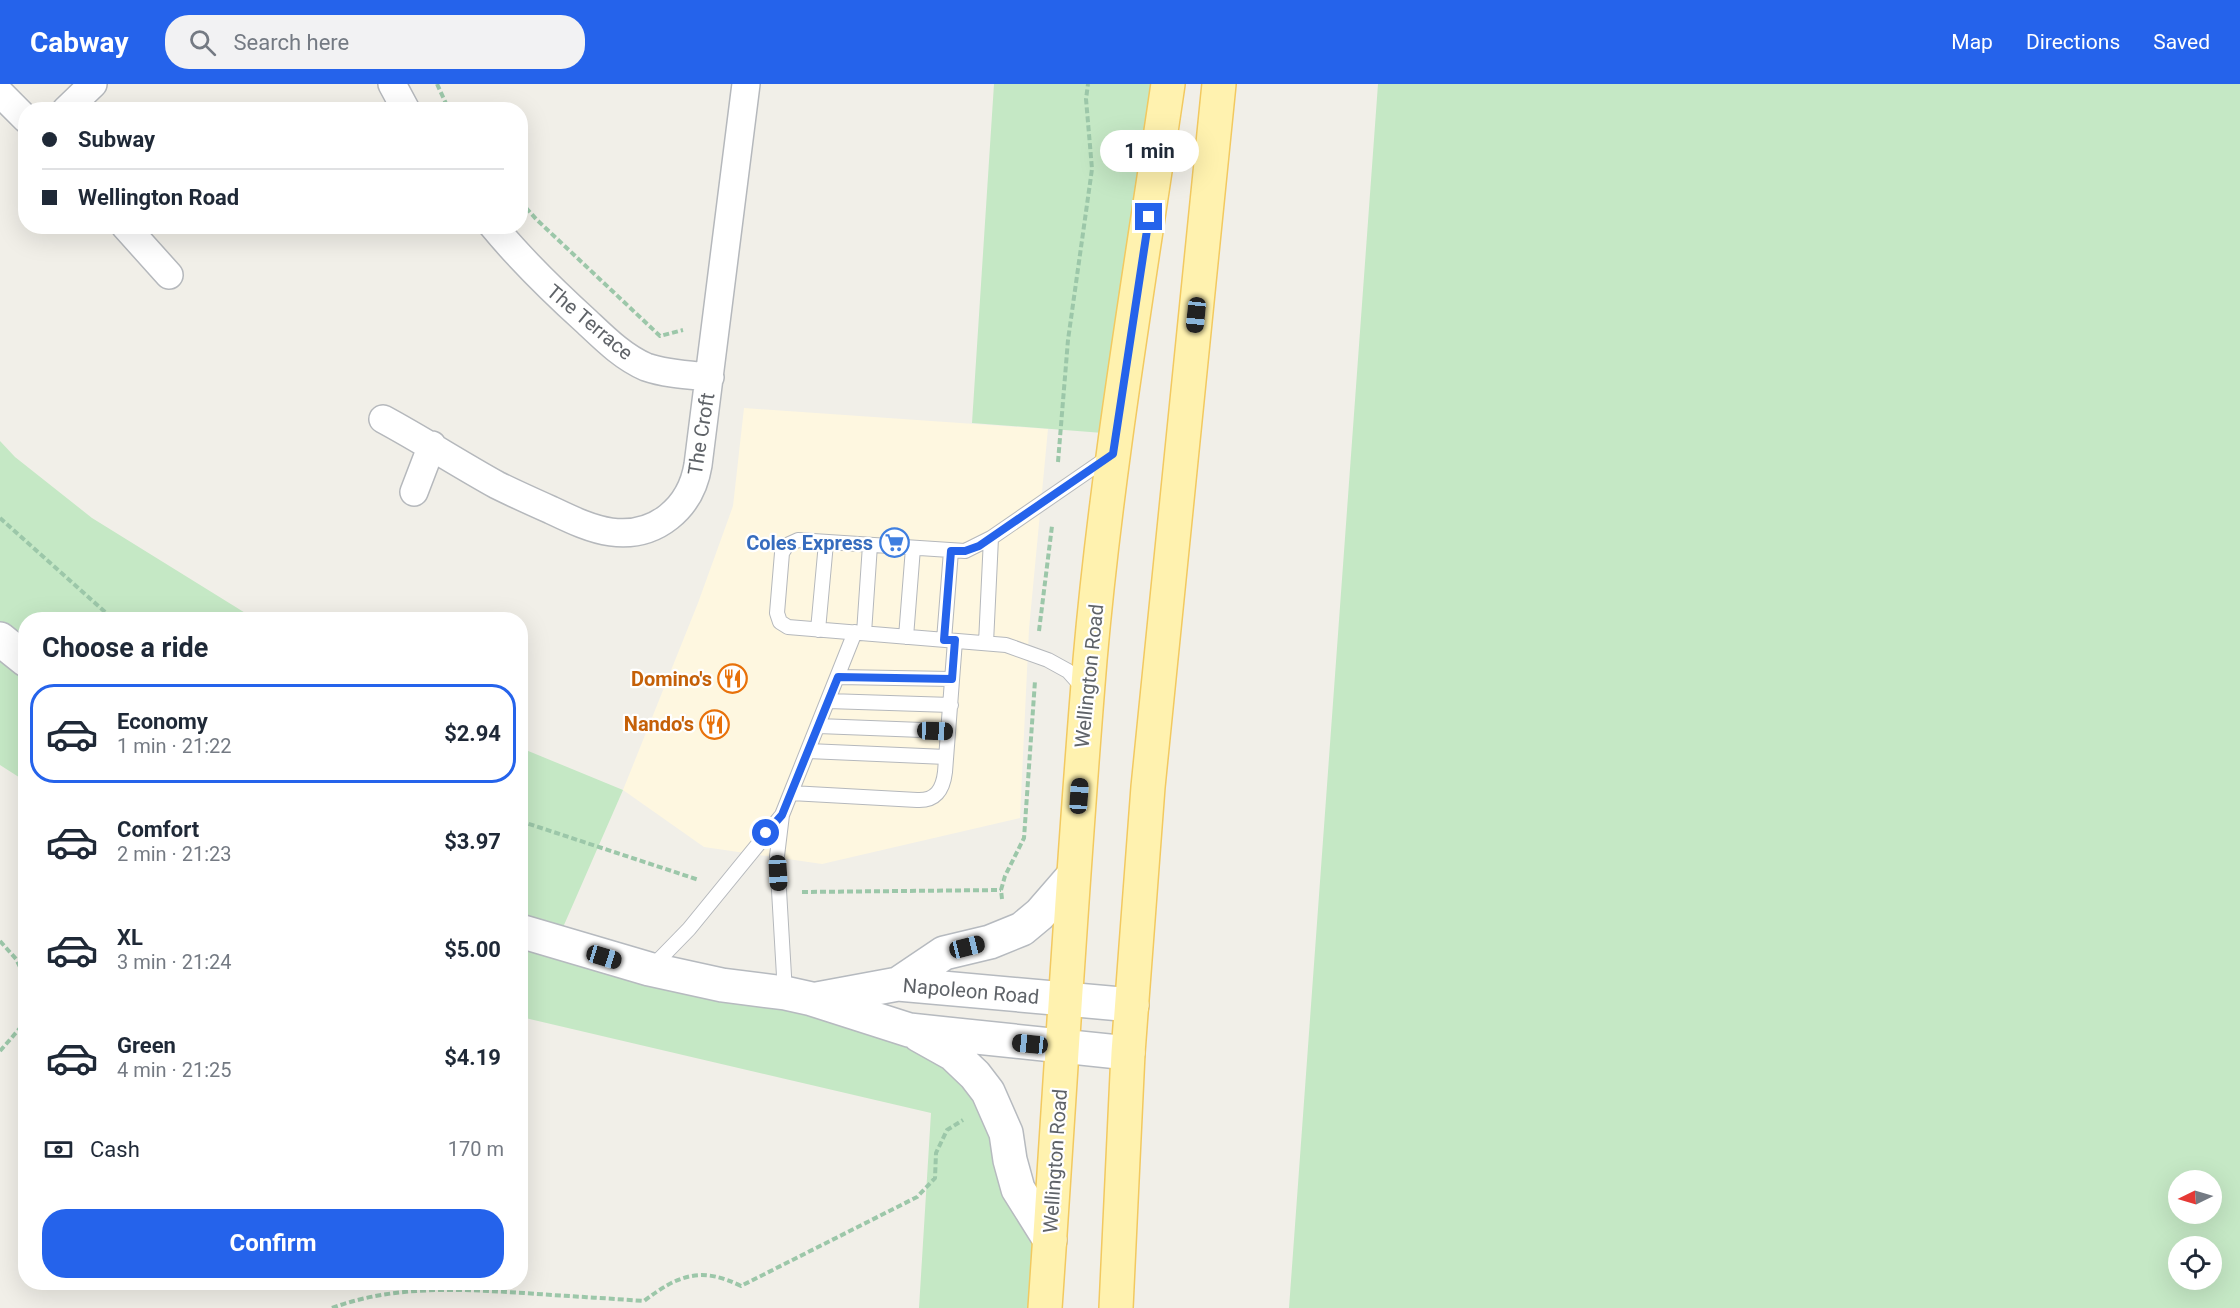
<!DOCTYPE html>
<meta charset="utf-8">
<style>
:root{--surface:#fff;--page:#f2f2f3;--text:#1f2937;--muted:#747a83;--line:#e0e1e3;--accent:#2563eb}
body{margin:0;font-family:Roboto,sans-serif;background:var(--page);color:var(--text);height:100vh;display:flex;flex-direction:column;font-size:22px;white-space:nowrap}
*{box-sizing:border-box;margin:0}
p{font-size:20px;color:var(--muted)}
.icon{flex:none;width:33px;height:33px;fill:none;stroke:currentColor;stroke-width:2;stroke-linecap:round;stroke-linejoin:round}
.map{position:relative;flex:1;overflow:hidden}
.drawer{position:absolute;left:18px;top:528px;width:510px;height:678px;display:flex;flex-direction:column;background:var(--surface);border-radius:24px;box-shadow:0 6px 24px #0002}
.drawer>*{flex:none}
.top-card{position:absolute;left:18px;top:18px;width:510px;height:132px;border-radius:24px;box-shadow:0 6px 24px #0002;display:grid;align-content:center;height:132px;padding:0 24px;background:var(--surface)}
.needle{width:39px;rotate:265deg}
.tools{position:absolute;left:2168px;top:1086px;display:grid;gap:12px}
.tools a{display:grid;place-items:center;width:54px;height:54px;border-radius:50%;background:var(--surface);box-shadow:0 6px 24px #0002;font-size:30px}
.end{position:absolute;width:27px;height:27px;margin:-14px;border:8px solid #2563eb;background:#fff;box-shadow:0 0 0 3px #fff}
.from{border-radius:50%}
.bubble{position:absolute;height:42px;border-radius:21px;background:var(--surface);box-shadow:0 6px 24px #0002;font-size:20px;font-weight:700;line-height:42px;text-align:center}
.car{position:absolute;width:18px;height:36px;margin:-18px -9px;border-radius:8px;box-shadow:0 0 4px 2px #0007;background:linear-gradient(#222 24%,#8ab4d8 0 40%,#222 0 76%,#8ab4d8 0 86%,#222 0)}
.top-card b{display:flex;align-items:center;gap:21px;height:57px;font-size:22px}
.top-card b+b{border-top:2px solid var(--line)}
.top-card i{width:15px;height:15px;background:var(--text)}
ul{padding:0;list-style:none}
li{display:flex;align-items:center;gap:18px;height:99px;margin:0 12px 9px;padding:0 12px;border:3px solid transparent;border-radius:24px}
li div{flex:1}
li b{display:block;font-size:22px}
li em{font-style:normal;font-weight:700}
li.selected{border-color:var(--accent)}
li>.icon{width:54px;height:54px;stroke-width:1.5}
h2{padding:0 24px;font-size:27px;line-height:72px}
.pay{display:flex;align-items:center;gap:15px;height:66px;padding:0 24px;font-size:22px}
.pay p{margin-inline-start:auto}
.cta{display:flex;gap:12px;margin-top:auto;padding:12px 24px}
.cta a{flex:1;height:69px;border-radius:24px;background:var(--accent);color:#fff;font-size:24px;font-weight:700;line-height:69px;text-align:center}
header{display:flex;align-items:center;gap:36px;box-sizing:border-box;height:84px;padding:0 30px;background:var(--accent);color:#fff}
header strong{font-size:28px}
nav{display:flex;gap:33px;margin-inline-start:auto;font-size:21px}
.search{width:420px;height:54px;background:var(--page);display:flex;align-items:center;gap:15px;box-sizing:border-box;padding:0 21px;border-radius:24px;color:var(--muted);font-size:22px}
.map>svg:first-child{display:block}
</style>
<header>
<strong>Cabway</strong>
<div class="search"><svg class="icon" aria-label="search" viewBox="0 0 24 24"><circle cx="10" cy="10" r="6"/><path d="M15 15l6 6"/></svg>Search here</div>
<nav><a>Map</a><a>Directions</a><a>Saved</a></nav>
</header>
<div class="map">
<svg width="2240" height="1224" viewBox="0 0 2240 1224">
<rect width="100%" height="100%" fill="#f1efe8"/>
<!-- commercial -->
<path fill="#fef7e0" d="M744,324L1048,345L1029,545L1020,734L822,780L704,763L623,706L698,519L733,422Z"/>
<!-- green -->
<path fill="#c5e8c5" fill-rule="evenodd" d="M994,0H1168L1116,350L972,339Z
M1378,0H2240V1224H1289ZM2211,1096V1130H2178V1096ZM2211,1162V1196H2178V1162Z
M0,357L15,373L92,434L255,535L26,536L25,697L0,681Z
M521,664L623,706L557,857L953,970L1050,1156L1045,1224H919L931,1029L521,933Z"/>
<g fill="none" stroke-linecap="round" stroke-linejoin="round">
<defs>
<path id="service" d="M818,546L826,459
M864,549L870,461
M906,553L913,464
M944,556L951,467
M986,559L991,454
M838,593L952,595
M1084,605L1068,587L1048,576L1006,561L788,543L780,538L777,529L782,469L787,461L798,456L965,467L991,454L1110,372
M828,617L951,621
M818,642L948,647
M808,667L946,673
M791,709L917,716C936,717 943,705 945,688L955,557
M782,731L777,772L785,909
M651,884L689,845L782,731L855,548"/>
<path id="minor" d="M392,0L406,26
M0,9L26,35
M66,26L93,0
M125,142L169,191
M493,142C522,177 554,208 587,238C605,255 623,273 646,283C666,290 689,291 710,293
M383,335C422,356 459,380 497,401C515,410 533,418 551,426C570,435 590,445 611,448C656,454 691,424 698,381L746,0
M414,408L432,361"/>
<path id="secondary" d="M0,555L26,576
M520,847L649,885L722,901L785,909L812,915L909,946L1128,969
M898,900L944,869L990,858L1022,845L1040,830L1073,792
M817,915L898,900L1132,921
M919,951L953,970L975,991L988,1008L1006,1049L1010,1076L1018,1105L1050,1156"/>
<path id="primary" d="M1045,1224C1060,1008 1072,792 1090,576C1107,383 1140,192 1168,0
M1116,1224L1128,969L1148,703L1219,0"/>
</defs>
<!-- service casing -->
<use href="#service" stroke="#b5b8bc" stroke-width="16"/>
<!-- minor casing -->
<use href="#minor" stroke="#b5b8bc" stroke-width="30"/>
<!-- secondary casing -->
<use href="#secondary" stroke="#b6babf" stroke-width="36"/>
<!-- primary casing -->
<use href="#primary" stroke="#f2c960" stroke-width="36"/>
<!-- path -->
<path stroke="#9cc7a9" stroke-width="4" stroke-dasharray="6 3" stroke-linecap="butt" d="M437,0L449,26
M520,117L536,135L660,252L683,246
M1058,378L1068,256L1092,85L1086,15L1088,0
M0,434L114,536
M1039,547L1052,442
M520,737L699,796
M802,808L1001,806
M1002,815L1001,806L1005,792L1024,754L1035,597
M0,857L16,875L26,895
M0,967L21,943L26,932
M332,1224C394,1201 459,1205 524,1209C564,1212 604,1214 644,1217C678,1191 701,1182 741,1202L917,1113L935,1094L936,1069L947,1046L963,1036"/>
<!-- service -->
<use href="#service" stroke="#fff" stroke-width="14"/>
<!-- minor -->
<use href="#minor" stroke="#fff" stroke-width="27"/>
<!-- secondary -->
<use href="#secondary" stroke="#fff" stroke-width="33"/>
<!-- primary -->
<use href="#primary" stroke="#fff2af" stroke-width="33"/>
</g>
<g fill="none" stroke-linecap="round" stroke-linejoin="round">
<!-- route -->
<path stroke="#2563eb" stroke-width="8" d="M766,749L782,731L838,593L952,595L955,556H944L951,467H965L979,462L1113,370L1149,133"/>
</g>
<!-- icons -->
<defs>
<symbol id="supermarket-ring" viewBox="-11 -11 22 22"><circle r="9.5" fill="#fff" stroke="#3f7fe0" stroke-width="1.5"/><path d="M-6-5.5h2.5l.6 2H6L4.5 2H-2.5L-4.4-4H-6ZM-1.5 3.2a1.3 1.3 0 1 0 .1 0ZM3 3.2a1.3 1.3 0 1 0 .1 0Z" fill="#3f7fe0"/></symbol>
<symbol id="restaurant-ring" viewBox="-11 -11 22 22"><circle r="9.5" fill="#fff" stroke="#e8710a" stroke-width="1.5"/><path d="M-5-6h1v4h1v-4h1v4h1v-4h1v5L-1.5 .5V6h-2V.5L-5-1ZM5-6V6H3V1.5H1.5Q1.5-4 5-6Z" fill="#e8710a"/></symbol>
</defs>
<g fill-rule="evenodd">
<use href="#supermarket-ring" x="878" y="442" width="33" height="33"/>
<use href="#restaurant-ring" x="716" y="578" width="33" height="33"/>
<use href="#restaurant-ring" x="698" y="624" width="33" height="33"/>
</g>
<g text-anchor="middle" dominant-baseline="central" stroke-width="4.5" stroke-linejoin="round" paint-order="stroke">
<!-- street labels -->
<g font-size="20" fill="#5f6368" stroke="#fff">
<text transform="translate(590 238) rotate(40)">The Terrace</text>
<text transform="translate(701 350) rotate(-81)">The Croft</text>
<text transform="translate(1089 592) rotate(-84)">Wellington Road</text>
<text transform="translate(971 907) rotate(5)">Napoleon Road</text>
<text transform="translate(1055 1077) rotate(-86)">Wellington Road</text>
</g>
<!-- shop labels -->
<g font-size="20" font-weight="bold" fill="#366cbe" stroke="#fff" text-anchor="end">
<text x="873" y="459">Coles Express</text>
</g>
<!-- food labels -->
<g font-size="20" font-weight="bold" fill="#c56008" stroke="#fff" text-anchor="end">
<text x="712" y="595">Domino's</text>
<text x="694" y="640">Nando's</text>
</g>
</g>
</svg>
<div class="tools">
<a><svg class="needle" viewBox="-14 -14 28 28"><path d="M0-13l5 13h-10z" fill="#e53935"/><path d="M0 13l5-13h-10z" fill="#747a83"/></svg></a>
<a><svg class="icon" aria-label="locate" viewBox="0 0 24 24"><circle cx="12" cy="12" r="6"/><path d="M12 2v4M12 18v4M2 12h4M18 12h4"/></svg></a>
</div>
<i class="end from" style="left:766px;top:749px"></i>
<i class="end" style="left:1149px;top:133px"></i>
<div class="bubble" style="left:1100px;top:46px;width:99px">1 min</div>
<i class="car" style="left:1196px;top:231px;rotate:186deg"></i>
<i class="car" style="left:935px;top:647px;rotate:92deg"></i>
<i class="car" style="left:1079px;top:712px;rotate:4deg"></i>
<i class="car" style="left:778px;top:789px;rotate:177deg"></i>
<i class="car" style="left:967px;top:863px;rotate:76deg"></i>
<i class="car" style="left:604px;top:873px;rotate:107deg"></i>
<i class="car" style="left:1030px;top:960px;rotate:276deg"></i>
<div class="top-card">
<b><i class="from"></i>Subway</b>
<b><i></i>Wellington Road</b>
</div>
<section class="drawer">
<h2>Choose a ride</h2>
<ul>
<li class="selected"><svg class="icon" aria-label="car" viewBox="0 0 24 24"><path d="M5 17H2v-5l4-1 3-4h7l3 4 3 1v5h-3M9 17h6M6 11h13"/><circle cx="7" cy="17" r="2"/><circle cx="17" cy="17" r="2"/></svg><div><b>Economy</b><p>1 min · 21:22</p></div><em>$2.94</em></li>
<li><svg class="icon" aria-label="car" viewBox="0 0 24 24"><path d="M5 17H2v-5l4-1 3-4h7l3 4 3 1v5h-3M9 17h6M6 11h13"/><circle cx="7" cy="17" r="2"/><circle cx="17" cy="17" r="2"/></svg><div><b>Comfort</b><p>2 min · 21:23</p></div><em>$3.97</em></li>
<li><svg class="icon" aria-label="car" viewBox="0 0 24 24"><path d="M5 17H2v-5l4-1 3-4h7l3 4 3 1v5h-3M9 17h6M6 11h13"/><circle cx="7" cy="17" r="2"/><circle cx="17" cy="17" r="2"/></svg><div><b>XL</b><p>3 min · 21:24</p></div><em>$5.00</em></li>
<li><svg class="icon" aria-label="car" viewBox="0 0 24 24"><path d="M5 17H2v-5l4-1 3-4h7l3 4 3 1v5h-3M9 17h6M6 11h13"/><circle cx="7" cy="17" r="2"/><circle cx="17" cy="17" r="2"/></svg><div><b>Green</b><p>4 min · 21:25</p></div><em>$4.19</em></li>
</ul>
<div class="pay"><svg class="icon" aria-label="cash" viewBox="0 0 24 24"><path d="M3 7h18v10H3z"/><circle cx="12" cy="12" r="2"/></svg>Cash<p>170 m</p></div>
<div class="cta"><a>Confirm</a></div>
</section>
</div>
